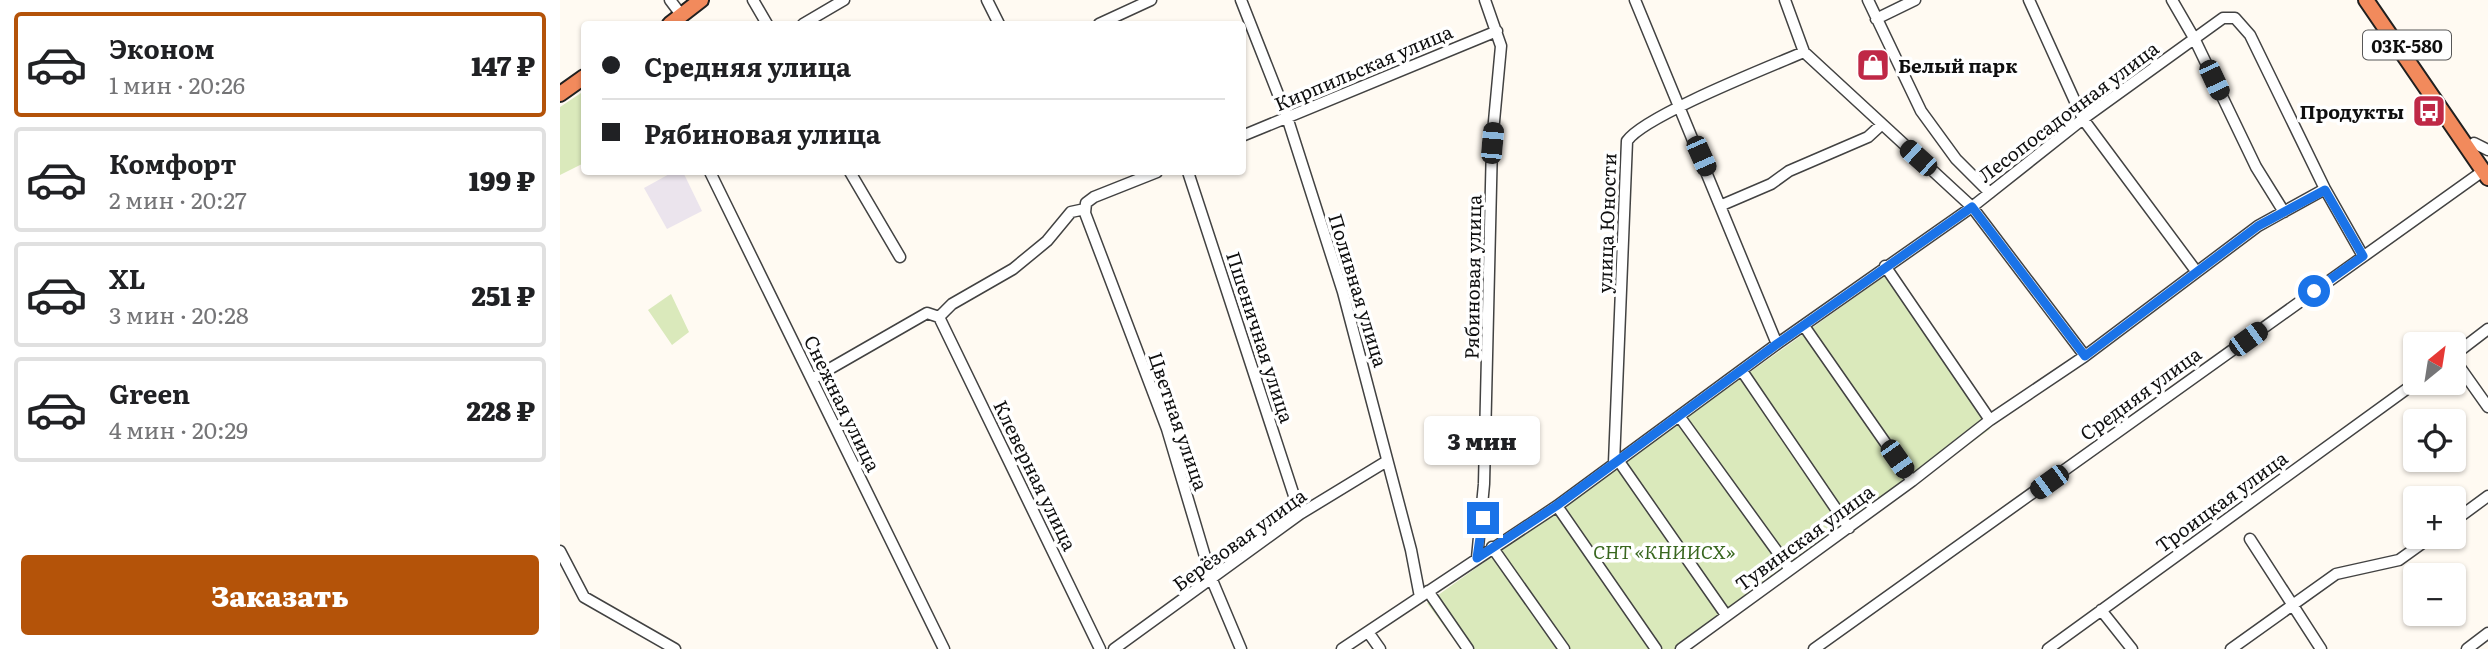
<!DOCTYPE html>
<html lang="ru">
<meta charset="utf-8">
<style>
:root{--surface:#fff;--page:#f2f2f2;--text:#202124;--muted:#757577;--line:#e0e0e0;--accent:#b45309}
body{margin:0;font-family:Literata,serif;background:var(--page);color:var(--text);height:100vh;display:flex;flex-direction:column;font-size:26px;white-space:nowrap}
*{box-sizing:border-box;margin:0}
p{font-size:23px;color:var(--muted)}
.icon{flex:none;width:38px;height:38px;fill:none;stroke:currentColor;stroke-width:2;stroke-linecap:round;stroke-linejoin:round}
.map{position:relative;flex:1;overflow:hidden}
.side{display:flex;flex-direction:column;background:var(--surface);width:560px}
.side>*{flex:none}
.guide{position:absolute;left:21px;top:21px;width:665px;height:154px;border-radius:7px;box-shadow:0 2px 5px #0004;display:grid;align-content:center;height:154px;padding:0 21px;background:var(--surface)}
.needle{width:46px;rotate:30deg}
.controls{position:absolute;left:1843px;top:332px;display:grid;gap:14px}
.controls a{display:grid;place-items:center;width:63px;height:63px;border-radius:7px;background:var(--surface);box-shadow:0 2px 5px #0004;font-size:35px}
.end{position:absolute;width:32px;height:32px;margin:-16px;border:9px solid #1a73e8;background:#fff;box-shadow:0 0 0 4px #fff}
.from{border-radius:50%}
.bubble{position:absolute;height:49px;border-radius:7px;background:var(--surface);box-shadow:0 2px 5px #0004;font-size:23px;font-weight:800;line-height:49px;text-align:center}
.car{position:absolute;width:21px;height:42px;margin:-21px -10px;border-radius:9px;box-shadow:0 0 5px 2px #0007;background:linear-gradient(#222 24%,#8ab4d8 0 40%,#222 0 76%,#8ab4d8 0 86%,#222 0)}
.guide b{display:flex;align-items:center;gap:24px;height:66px;font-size:26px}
.guide b+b{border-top:2px solid var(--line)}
.guide i{width:18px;height:18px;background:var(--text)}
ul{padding:12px 0 0;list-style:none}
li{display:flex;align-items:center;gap:21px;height:105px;margin:0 14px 10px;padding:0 7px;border:4px solid var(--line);border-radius:7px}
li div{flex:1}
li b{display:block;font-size:26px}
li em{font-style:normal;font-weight:800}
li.on{border-color:var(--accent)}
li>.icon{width:63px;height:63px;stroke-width:1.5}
.cta{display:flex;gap:14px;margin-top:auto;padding:14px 21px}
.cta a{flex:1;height:80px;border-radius:7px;background:var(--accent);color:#fff;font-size:28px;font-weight:800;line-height:80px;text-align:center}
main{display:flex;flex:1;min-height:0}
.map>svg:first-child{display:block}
</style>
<main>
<section class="side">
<ul>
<li class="on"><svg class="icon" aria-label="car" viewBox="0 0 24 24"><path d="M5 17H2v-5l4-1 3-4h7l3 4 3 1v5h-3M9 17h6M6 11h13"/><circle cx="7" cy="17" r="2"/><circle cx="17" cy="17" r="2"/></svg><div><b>Эконом</b><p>1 мин · 20:26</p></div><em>147 ₽</em></li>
<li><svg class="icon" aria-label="car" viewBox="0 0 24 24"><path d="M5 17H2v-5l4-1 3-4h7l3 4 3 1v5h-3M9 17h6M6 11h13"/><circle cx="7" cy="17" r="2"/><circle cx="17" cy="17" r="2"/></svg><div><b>Комфорт</b><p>2 мин · 20:27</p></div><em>199 ₽</em></li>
<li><svg class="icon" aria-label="car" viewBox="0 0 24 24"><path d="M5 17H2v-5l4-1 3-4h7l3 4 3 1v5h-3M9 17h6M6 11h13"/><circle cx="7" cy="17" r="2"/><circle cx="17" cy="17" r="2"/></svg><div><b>XL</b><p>3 мин · 20:28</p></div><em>251 ₽</em></li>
<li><svg class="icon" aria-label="car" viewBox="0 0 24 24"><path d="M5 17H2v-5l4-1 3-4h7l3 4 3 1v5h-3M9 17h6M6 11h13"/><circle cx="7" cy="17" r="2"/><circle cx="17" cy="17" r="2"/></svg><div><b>Green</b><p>4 мин · 20:29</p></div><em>228 ₽</em></li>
</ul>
<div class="cta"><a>Заказать</a></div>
</section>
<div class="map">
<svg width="1928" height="649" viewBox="0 0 1928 649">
<rect width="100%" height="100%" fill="#fffaf2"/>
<!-- industrial -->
<path fill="#ebe4ed" d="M113,172H123L142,211L107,229L84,188Z"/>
<!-- green -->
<path fill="#dae9bb" d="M24,91V163L0,175V107Z
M1326,275L1430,429L1130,649H901L867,603Z
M111,294L129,332L112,345L88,310Z"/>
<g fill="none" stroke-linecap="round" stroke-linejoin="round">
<defs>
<path id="minor" d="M110,0L122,16
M193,0L207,24
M427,0L439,24
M681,0L727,117L783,292L851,550L860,597
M1075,0L1217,344
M1225,0L1244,52L1412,207L1525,356
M1308,0L1361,111L1396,159L1430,193
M1469,0L1523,119L1636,271
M1612,0L1634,38L1696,167L1724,212
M1316,19L1355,0
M243,24L284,0
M539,24L591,0
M682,136L937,31
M1914,143L1928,150
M150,172L384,649
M290,172L340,257
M597,172L534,197L526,203L525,213L607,429L652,580L681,649
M628,172L740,514
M1162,205L1211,184L1229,171L1308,137L1321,125
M1325,266L1430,420
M379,317L540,649
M379,317L392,304L453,269L487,241L511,212L525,209
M1244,326L1352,481
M1894,355L1928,329
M1894,359L1928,407
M1182,371L1289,528
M252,379L367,313L379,317
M1119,416L1229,568
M1058,460L1166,615
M1054,463L1067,141C1084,116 1209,67 1244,52
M997,506L1096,649
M1894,521L1928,496
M1690,539L1761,649
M932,547L1004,649
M0,551L24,597L115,649
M917,558L924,484L932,143L941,46L925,0
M868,591L908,649
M1541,610L1572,649
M808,632L820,649
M554,649L740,514L827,461
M782,649L997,506L1217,344L1412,207L1523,119L1663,18H1675L1690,35L1765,189L1803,256
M1121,649L1352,481L1430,420L1525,356L1698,226L1765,189
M1254,649L1923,171
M1488,649L1855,383
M1671,649L1776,574L1839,560L1871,537
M1907,649L1928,633"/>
<path id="highway" d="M1806,0L1928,178
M110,24L141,0
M0,94L24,77"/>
</defs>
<!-- minor casing -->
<use href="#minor" stroke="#424242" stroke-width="13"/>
<!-- highway casing -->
<use href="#highway" stroke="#202020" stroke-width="18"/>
<!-- minor -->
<use href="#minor" stroke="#fff" stroke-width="10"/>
<!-- highway -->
<use href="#highway" stroke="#f28a5c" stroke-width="14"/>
</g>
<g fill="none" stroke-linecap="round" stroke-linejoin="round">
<!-- route -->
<path stroke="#1a73e8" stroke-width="9" d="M923,518L917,558L996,506L1217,344L1412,207L1525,356L1698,226L1765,190L1803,256L1754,291"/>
</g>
<!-- icons -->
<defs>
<symbol id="shop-square" viewBox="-11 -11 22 22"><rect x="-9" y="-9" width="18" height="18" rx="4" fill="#bf2846" stroke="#fff"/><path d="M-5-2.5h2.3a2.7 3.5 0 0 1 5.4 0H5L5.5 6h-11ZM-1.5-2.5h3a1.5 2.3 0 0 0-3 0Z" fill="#fff"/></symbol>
<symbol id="bus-square" viewBox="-11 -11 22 22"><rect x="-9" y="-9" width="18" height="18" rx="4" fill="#bf2846" stroke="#fff"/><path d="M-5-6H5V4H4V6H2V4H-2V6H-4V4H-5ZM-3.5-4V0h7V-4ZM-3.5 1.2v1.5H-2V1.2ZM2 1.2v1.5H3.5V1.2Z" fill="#fff"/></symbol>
</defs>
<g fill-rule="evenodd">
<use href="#shop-square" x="1294" y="46" width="38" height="38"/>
<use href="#bus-square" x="1850" y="92" width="38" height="38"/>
</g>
<g text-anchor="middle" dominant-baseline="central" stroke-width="7" stroke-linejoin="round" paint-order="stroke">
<!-- shield labels -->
<rect fill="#fff" stroke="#575757" stroke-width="2" x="1803" y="30.5" width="88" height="29" rx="5"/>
<g font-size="18" font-weight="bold" fill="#0f0f0f">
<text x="1847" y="45">03К-580</text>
</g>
<!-- poi labels -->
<g font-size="19" font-weight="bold" fill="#0f0f0f" stroke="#fff" text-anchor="start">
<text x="1338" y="65">Белый парк</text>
<text x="1844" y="111" text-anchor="end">Продукты</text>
</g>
<!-- street labels -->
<g font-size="19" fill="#0f0f0f" stroke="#fff">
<text transform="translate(803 67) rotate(-23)">Кирпильская улица</text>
<text transform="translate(1508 111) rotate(-37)">Лесопосадочная улица</text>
<text transform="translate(1046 223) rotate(-88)">улица Юности</text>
<text transform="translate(912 277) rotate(-89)">Рябиновая улица</text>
<text transform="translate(799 290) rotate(73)">Поливная улица</text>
<text transform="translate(701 337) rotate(72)">Пшеничная улица</text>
<text transform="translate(1580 393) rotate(-36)">Средняя улица</text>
<text transform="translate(283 403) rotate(64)">Снежная улица</text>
<text transform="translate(619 421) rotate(71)">Цветная улица</text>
<text transform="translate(476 475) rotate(64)">Клеверная улица</text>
<text transform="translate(1661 501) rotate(-36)">Троицкая улица</text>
<text transform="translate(1244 537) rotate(-36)">Тувинская улица</text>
<text transform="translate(679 539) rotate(-36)">Берёзовая улица</text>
</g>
<!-- park labels -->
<g font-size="19" font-style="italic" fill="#39671f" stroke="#fff">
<text x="1104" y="551">СНТ «КНИИСХ»</text>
</g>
</g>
</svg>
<div class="controls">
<a><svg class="needle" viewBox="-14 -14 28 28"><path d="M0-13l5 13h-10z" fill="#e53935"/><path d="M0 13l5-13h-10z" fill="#757577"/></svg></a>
<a><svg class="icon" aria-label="locate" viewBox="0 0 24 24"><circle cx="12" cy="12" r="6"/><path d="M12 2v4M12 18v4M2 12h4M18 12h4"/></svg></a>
<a>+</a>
<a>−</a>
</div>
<i class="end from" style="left:1754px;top:291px"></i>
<i class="end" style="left:923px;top:518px"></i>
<div class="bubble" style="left:864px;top:416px;width:116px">3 мин</div>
<i class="car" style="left:1654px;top:80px;rotate:155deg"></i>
<i class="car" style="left:932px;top:143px;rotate:5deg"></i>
<i class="car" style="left:1141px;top:156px;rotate:156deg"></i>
<i class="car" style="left:1358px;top:158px;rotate:312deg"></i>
<i class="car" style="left:1688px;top:339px;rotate:54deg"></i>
<i class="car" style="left:1337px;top:459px;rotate:145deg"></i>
<i class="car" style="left:1489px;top:482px;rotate:234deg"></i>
<div class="guide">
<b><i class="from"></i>Средняя улица</b>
<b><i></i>Рябиновая улица</b>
</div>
</div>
</main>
